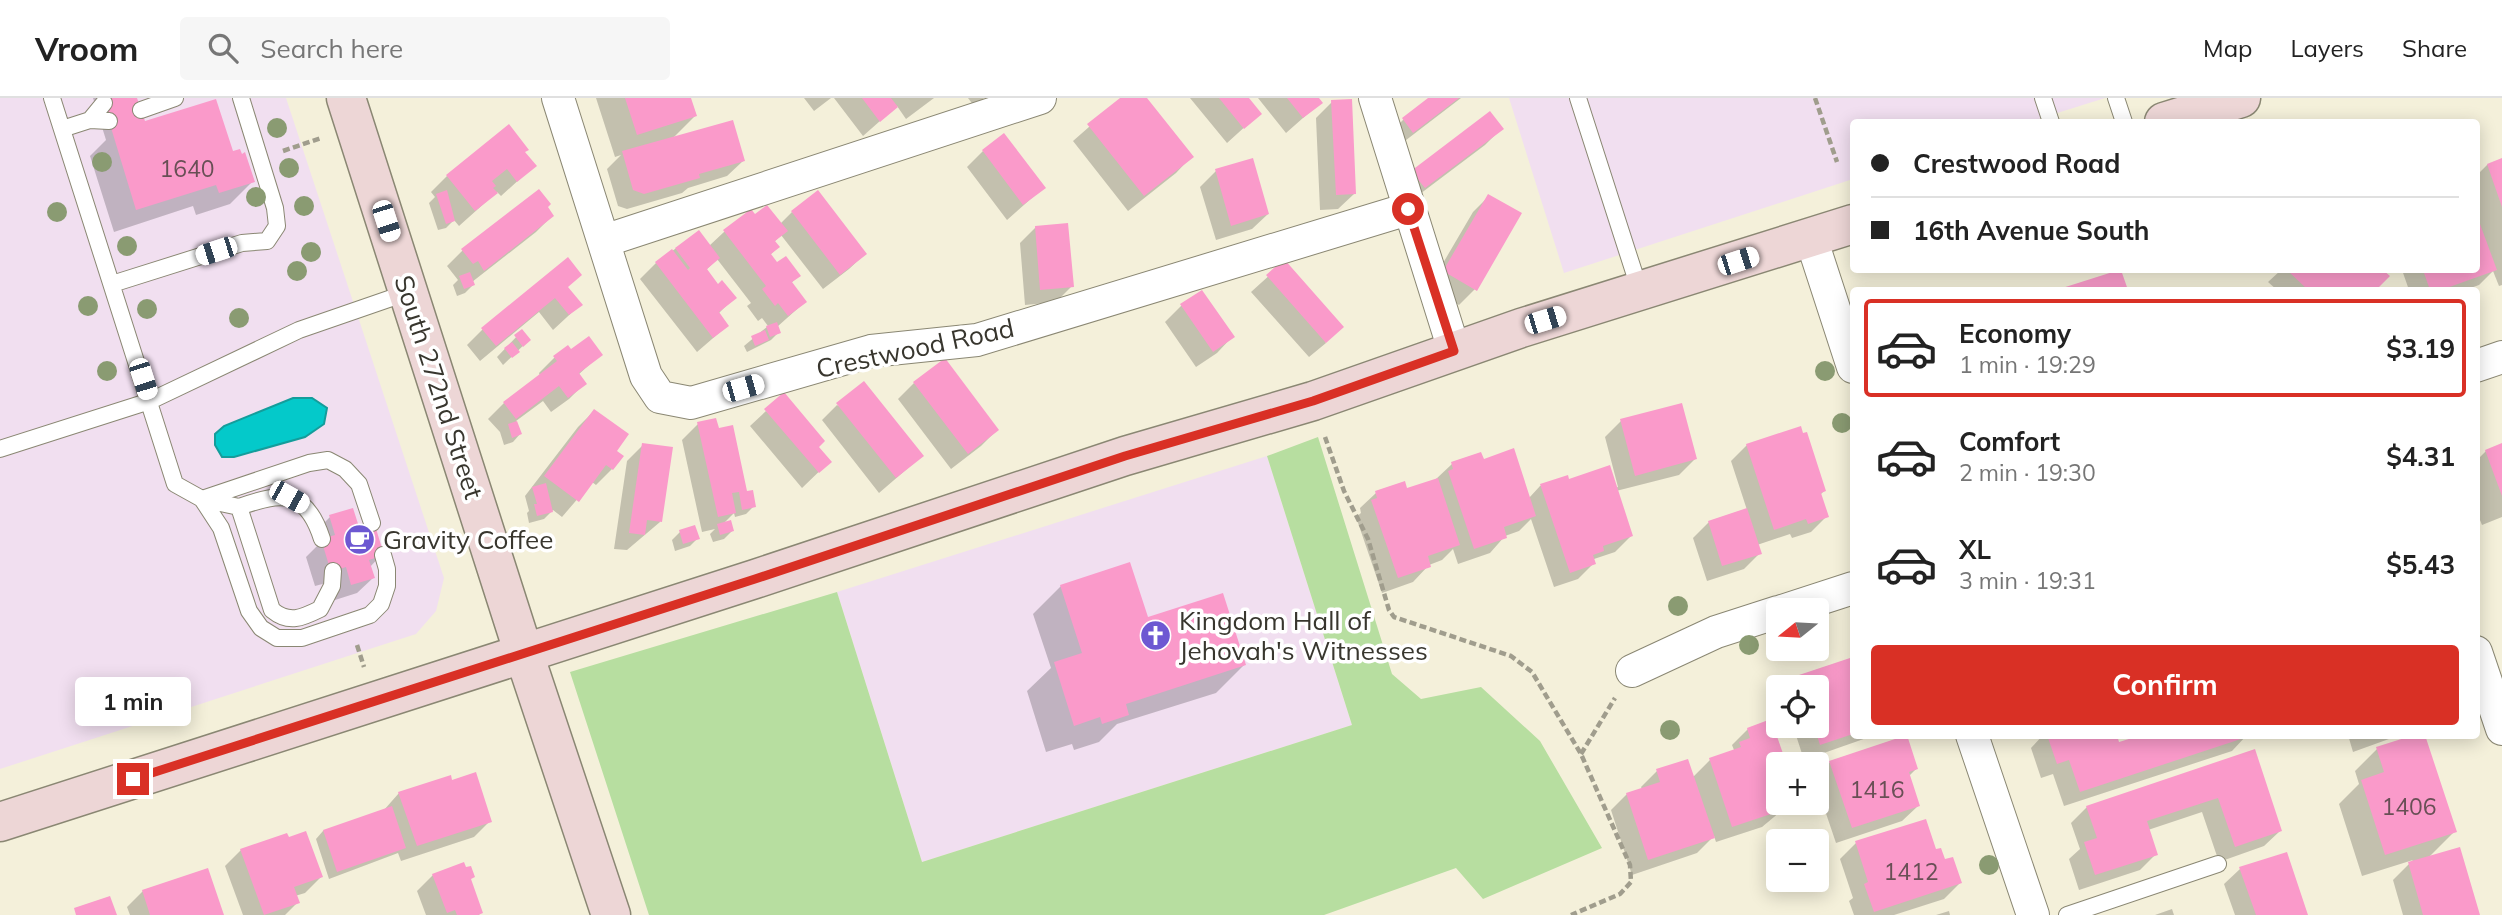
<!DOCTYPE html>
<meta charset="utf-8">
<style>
:root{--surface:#fff;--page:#f6f6f6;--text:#222;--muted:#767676;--line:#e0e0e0;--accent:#d93025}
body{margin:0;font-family:Mulish,sans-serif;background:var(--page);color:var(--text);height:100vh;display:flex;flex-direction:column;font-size:26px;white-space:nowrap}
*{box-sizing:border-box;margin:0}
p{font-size:23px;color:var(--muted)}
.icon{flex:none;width:38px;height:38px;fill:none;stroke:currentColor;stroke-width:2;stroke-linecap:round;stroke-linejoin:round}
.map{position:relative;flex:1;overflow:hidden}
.sheet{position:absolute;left:1850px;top:189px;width:630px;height:452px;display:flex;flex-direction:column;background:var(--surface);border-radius:7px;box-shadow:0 4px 18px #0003}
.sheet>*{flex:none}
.guide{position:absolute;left:1850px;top:21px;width:630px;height:154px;border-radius:7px;box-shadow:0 4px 18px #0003;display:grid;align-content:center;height:154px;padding:0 21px;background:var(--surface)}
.needle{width:46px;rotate:252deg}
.fabs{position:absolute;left:1766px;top:500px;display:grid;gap:14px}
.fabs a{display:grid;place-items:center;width:63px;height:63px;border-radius:7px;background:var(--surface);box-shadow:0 4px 18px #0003;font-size:35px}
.end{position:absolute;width:32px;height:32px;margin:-16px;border:9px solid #d93025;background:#fff;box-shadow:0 0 0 4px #fff}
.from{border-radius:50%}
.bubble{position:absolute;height:49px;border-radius:7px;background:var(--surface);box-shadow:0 4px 18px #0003;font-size:23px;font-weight:700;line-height:49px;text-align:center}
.car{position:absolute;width:21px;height:42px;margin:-21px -10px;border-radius:9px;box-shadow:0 0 5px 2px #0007;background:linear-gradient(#fff 24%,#345 0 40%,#fff 0 76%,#345 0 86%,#fff 0)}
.guide b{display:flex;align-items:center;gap:24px;height:66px;font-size:26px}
.guide b+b{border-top:2px solid var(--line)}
.guide i{width:18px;height:18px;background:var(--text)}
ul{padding:12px 0 0;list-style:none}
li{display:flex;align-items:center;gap:21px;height:98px;margin:0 14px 10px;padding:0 7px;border:4px solid transparent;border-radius:7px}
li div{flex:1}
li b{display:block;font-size:26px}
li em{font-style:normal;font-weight:700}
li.on{border-color:var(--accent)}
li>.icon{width:63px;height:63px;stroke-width:1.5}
.button{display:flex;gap:14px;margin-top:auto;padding:14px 21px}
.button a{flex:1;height:80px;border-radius:7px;background:var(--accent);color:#fff;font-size:28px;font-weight:700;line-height:80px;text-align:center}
header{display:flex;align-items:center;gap:42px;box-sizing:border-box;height:98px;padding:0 35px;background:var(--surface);border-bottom:2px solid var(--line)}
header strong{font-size:33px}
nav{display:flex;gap:38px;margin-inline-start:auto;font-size:24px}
.search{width:490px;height:63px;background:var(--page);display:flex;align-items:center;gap:18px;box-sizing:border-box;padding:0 24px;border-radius:7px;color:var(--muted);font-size:26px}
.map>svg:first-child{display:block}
</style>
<header>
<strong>Vroom</strong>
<div class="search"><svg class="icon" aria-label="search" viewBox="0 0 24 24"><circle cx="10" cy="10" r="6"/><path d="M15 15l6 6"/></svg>Search here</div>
<nav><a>Map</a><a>Layers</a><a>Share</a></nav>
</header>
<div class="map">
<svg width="2502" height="817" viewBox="0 0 2502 817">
<rect width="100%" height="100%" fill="#f4f0da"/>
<!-- commercial -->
<path fill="#f1dff0" d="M0,0H286L444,480L436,513L416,536L0,671Z
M1509,0H2105L2029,24H1853V81L1564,175Z
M1267,358L1352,627L922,764L837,494Z"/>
<!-- green -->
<path fill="#b7dea0" d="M1318,339L1392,576L1421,601L1481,589L1540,643L1602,750L1483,801L1456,770L1324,817H649L570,574L837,494L922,764L1352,627L1267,358Z"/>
<!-- water -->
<path fill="#04c9ca" stroke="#149d9b" stroke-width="2" d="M293,300H312L327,310L324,326L305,339L234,359H222L215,347V336L224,328Z"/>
<!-- shadow -->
<path fill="#0003" d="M93,0H136L143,23L232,55L253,83L230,106L196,117L193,108L114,134L90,58L106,42Z
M596,0H690L695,18L672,41L743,63L727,78L688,90L682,95L627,111L618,108L607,71L621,57L615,59Z
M804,0H831L814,13Z
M834,0H934L906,21L897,8L863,38Z
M968,0H984L974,8Z
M1122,0H1144L1191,59L1176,75L1128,113L1073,43Z
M1190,0H1247L1259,16L1227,45Z
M1258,0H1317L1320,5L1286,35Z
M1431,0H1461L1397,49L1387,38L1403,22Z
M1332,4L1354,96L1338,111L1320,112L1316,20Z
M508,29L523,55L534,68L501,98L497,94L459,128L454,122L446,130L438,132L429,105L435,99L431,94L447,78Z
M1501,31L1485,47L1408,105L1396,90Z
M983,53L1043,90L1007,122L967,69Z
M2502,62V187L2499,188L2493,173L2479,187L2465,192H2409L2402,172H2476V78L2487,67Z
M1216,73L1268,116L1252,131L1216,142L1200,89Z
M1489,98L1475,191L1459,207L1429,189L1473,114Z
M546,110L552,118L536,134L472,184L473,187L465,195L457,198L453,187L458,182L447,168L463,152Z
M751,114L755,119L780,126L792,114L865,156L849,171L823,191L781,137L774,144L778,149L770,157L777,166L799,178L791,185L805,204L777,229L779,234L771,242L747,254L744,248L768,228L762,220L758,223L747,208L751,205L717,161L706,172L718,188L734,200L718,216L727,228L697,254L640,181L656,165L698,134L709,148L724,134Z
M1036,129L1072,188L1056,204L1025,207L1020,145Z
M1284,164L1326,245L1309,259L1251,194Z
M2281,172H2380L2387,178L2373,192H2277L2268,184Z
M2120,173L2126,192H2060Z
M567,190L580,207L553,232L539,214L480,263L467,247L483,231Z
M1201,194L1232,239L1217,255L1196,269L1165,224L1181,208Z
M522,233L529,242L503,267L497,259Z
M571,253L601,256L578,277L584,286L569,301L551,314L543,303L516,323L520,336L513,344L504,347L500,334L488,321L504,305L540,278L539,275L555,259Z
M914,285L997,332L981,348L951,371L898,301Z
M837,307L922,358L879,395L822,322Z
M594,313L614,354L612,371L596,387L592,384L562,419L553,412L544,421L529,425L527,415L529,413L525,398L578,329Z
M766,313L817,349L829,364L802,390L750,328Z
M1621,323L1695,361L1679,377L1616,393L1631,438L1615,454L1594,461V465L1578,481L1554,489L1531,421L1519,433L1505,438L1490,455L1458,466L1453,451L1442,462L1429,467L1413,484L1382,495L1356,419L1361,415L1360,410L1376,395L1406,392L1435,382L1452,366L1482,363L1529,400L1540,388L1566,379L1568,383L1615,390L1618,389L1605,339Z
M698,326L754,408L746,416L735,419L734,415L722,427L732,433L724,441L713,444L710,436L715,431L702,434L682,342Z
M643,347L660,424L627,452L614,451L627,363Z
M1747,347L1824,393L1820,397L1827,418L1811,434L1792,440L1790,436L1757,447L1760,455L1744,471L1707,483L1693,440L1709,424L1747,412L1731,363Z
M2502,347V419L2482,427L2476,412V363L2486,353Z
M330,419L358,431L382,456L370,469L373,480L357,495L335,502L330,484L315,488L306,459L318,447L314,435Z
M680,434L698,440L690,448L675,453L672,442Z
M1061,488L1147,522L1244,567L1216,595L1117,626L1099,644L1074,652L1072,646L1046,654L1027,593L1051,570L1033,516Z
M1853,561V637H1875L1804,662L1793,628H1816V590H1785L1794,581Z
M1748,631L1778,667V705H1791L1762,729L1716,744L1714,738L1697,755L1632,777L1611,712L1627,696L1642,691L1641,689L1657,673L1693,679L1710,662L1731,654L1734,652L1732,647Z
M2043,637H2115L2118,647L2148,637H2247L2232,653L2064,708L2053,676L2041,680L2031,650Z
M2348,637H2400L2353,654Z
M2420,637H2423L2455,733L2428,760L2459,751L2479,817H2403L2393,782L2413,762L2362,778L2339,706L2359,686L2355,673L2377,651Z
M2254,654L2280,733L2264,748L2219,764L2202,714L2148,732L2156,756L2140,772L2079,792L2069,761L2080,751L2071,725L2087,709Z
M1830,664L1917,670L1908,679L1918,708L1902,723L1836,745L1816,686V678Z
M451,685L490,723L474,739L401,763L398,755L329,781L316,741L323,733L384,712L399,695Z
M1856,745L1935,754L1960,785L1944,801L1894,817H1854L1849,803L1853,800L1840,761Z
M241,752L321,779L305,795L295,798L298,804L285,817H243L225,768Z
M2286,756L2306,817H2235L2224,786L2240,771Z
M207,772L222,817H130L127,809L143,793Z
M433,777L469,782L481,814L479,817H426L417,793Z
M2172,811L2174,817H2155Z
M1949,813L1950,817H1936Z"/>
<!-- building -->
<path fill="#fa9aca" d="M102,0H137L145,23L216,1L233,53L240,51L242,56L245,54L255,84L219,95L216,87L136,112Z
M625,0H691L697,18L637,37Z
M862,0H891L898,9L880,24Z
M1120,0H1147L1194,59L1144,98L1087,26Z
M1219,0H1249L1262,16L1244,31Z
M1287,0H1319L1323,5L1303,20Z
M1428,0H1459L1413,35L1402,20Z
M1352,1L1356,96L1336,97L1331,2Z
M1490,13L1504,31L1425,90L1411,73Z
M733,22L745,63L699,76L700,80L644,96L633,92L622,53Z
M509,26L529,52L525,54L537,68L517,84L507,71L492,83L496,88L493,90L498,95L475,113L446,77Z
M1004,35L1046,90L1023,107L982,52Z
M1253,60L1269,116L1231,128L1215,71Z
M2502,60V109L2487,66Z
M539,91L551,106L548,109L554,118L484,173L478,163L473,166L461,151Z
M447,92L455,123L446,126L436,96Z
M818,92L867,156L840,177L791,113Z
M1488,96L1522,115L1477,193L1443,173Z
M767,107L788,133L775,143L780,149L771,156L777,164L786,158L801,178L792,184L807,204L788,218L778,205L775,208L762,191L766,188L723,132L751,111L755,116Z
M2477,118L2497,172L2441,192H2430L2423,172H2476Z
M1068,125L1074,189L1040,192L1035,128Z
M699,132L720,160L707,171L718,186L722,182L737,200L719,214L729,228L713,240L655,164L672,151L688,172L690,170L675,150Z
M568,159L582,177L568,189L583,207L569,217L555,200L496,248L481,230Z
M1284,161L1344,229L1326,245L1266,177Z
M2119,172H2121L2128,192H2056Z
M2287,172H2383L2390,178L2376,192H2308Z
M470,174L475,187L464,191L459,178Z
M1202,192L1235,239L1213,254L1180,206Z
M777,224L781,235L770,239L766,228Z
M522,231L531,242L523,249L514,237Z
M765,232L769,242L755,248L751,238Z
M589,238L603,257L579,275L587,286L568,300L559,288L516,321L503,304L557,263L553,258L568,247L571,251Z
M512,244L520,254L512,260L504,250Z
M945,260L999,332L968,356L913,284Z
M864,283L924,358L896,380L836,305Z
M784,294L825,343L819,349L832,364L819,375L764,311Z
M1682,305L1697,361L1635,378L1620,321Z
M594,311L629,336L617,353L624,358L613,372L606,367L579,404L544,378Z
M716,320L719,330L733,327L747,393L753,392L756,409L742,412L739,394L732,395L736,415L718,419L697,324Z
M517,323L522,336L512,340L508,326Z
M1801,328L1803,335L1807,334L1826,393L1821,395L1829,419L1808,426L1806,421L1774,432L1746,346Z
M642,345L673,349L662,424L647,422L645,437L629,435Z
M2502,345V398L2485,352Z
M1514,350L1536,418L1504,429L1507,440L1474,451L1448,373L1453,371L1451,364L1481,354L1484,361Z
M1610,367L1633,438L1603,448L1604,453L1593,457L1596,466L1570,475L1540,386L1568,377L1569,381Z
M1438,380L1460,447L1428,458L1431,469L1398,480L1371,402L1377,400L1375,393L1405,383L1407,390Z
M546,385L553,414L537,418L534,406H537L532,389Z
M353,410L359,429L374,424L384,457L369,462L375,480L351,487L346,469L331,474L321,441L335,437L329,417Z
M1747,410L1762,456L1722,468L1708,423Z
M731,422L734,433L720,437L717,426Z
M695,427L700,441L683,446L679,432Z
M1130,464L1148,519L1223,495L1246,567L1126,606L1129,617L1102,626L1100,619L1074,628L1054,564L1082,555L1060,487Z
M1853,559V636L1820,647L1814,628H1816V590H1796L1793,579Z
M1771,621L1787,667H1778V707L1780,713L1732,729L1709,660L1741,649L1739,644L1750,640L1747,630Z
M1907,637L1918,671L1909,674L1920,708L1852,730L1829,663Z
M2047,637H2117L2119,644L2142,637L2250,638L2080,694L2069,662L2057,666Z
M2414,637H2425L2457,734L2385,757L2361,682L2384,674L2376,649Z
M2255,651L2282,733L2235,749L2218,700L2147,723L2158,757L2095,777L2084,744L2097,740L2086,708Z
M1688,661L1715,740L1648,762L1626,695L1660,684L1656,671Z
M476,674L492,724L417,748L398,694L451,677L452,682Z
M392,708L406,750L337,774L323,732Z
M1926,721L1936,751L1941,750L1945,761L1953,759L1962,785L1874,814L1864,786L1868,784L1855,743Z
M306,733L323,779L294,789L300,805L264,817L240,751L287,735L289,739Z
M2460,749L2480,817H2423L2408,764Z
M2287,754L2308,817H2256L2239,769Z
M464,764L466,769L471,768L475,779L471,781L483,815L478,817H457L455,812L447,815L432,776Z
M208,770L224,817H150L142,792Z
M110,798L117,817H76L74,810Z"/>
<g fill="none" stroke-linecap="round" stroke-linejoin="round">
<defs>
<path id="lane" d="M52,0L175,386L202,401L239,409
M1578,0L1640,193
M2043,0L2051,24
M2116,0L2124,24
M141,12L175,0
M90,22L104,5
M62,31L90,22L109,23
M112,186L242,145L267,143L277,128L275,110L241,0
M0,351L150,303L299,232L409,194
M372,425L359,386L345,371L328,362L309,365L202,401L221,430L249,513L261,530L277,540H302L370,517L381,506L387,488V471L383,457
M322,441C306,391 282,394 239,409L272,512C289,526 302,520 320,511L332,488L333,473
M2067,817L2218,766"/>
<path id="street" d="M558,0L646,278L660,299L691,305L871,253L977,242L1408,111
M1375,0L1454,252
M1811,140L1853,269
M604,143L1040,0
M2476,268L2502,259
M1782,513L1853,490
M2476,554L2502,631
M1632,573L1716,534L1778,514
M1972,637L2033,817"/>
<path id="secondary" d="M346,0L524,556L611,817
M2164,24L2241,0
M0,724L755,481L1125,358L1313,303L1521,230L1853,126"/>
</defs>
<!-- lane casing -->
<use href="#lane" stroke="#8a8773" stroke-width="18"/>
<!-- street casing -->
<use href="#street" stroke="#8a8773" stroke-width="34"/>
<!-- secondary casing -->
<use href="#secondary" stroke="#8a8773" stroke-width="41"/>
<!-- path -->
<path stroke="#a09d8d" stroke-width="4.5" stroke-dasharray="7 3.5" stroke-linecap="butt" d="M1815,0L1837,64
M283,53L321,40
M1325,339L1344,393L1368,441L1389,512L1394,519L1511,558L1532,574L1581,656L1630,767L1631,784L1620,796L1571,817
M357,547L364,569
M1581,656L1615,600"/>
<!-- lane -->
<use href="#lane" stroke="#fff" stroke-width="16"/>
<!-- street -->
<use href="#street" stroke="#fff" stroke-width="32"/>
<!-- secondary -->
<use href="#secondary" stroke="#edd6d6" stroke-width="38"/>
</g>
<!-- trees -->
<g fill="#8a9b72">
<circle cx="277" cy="30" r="10"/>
<circle cx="102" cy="64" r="10"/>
<circle cx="289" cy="70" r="10"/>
<circle cx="256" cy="99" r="10"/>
<circle cx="304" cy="108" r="10"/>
<circle cx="57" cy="114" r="10"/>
<circle cx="127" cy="148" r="10"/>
<circle cx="311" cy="154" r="10"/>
<circle cx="297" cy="173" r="10"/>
<circle cx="88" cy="208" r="10"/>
<circle cx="147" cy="211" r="10"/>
<circle cx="239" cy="220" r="10"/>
<circle cx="107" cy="273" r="10"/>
<circle cx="1825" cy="273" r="10"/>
<circle cx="1842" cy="325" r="10"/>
<circle cx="1678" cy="508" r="10"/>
<circle cx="1749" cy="547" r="10"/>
<circle cx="1670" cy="632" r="10"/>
<circle cx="1989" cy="767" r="10"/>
</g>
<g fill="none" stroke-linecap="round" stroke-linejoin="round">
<!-- route -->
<path stroke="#d93025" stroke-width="9" d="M133,681L755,481L1125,358L1313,303L1454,253L1408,111"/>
</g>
<!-- icons -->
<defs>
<symbol id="cafe-disc" viewBox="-11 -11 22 22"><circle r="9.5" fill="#6d58d2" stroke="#fff"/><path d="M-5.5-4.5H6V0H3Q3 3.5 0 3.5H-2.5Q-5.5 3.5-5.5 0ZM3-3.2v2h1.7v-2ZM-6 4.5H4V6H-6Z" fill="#fff"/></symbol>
<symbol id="church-disc" viewBox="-11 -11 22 22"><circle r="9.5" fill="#6d58d2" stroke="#fff"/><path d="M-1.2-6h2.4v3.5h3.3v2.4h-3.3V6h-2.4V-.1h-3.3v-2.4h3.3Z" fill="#fff"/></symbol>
</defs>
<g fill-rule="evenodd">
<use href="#cafe-disc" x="342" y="424" width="35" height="35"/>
<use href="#church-disc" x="1138" y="520" width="35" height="35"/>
</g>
<g text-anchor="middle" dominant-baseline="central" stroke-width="7" stroke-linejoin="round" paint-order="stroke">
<!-- number labels -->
<g font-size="23" fill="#684f55">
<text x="187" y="70">1640</text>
<text x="1877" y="691">1416</text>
<text x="2409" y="708">1406</text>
<text x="1911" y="773">1412</text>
</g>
<!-- street labels -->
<g font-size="26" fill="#38362e" stroke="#fff">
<text transform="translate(915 250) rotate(-12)">Crestwood Road</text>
<text transform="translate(439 289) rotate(72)">South 272nd Street</text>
</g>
<!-- poi labels -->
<g font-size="26" fill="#38362e" stroke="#fff" text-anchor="start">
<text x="383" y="441">Gravity Coffee</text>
<text x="1179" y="522">Kingdom Hall of<tspan x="1179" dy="30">Jehovah's Witnesses</tspan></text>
</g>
</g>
</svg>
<div class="fabs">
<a><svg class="needle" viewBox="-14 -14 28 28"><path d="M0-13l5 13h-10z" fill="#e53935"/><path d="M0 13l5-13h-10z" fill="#767676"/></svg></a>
<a><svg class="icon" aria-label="locate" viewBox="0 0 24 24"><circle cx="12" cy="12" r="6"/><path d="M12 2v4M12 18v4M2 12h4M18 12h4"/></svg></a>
<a>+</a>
<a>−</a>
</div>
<i class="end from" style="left:1408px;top:111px"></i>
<i class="end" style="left:133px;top:681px"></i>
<div class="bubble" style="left:75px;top:579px;width:116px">1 min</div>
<i class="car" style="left:386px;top:123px;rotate:162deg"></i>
<i class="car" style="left:216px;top:153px;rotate:252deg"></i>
<i class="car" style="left:1738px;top:163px;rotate:72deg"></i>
<i class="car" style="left:1545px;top:222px;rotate:73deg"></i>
<i class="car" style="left:143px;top:281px;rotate:162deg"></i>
<i class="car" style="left:743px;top:290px;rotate:74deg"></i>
<i class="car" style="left:289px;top:399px;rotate:119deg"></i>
<div class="guide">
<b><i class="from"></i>Crestwood Road</b>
<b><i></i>16th Avenue South</b>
</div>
<section class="sheet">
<ul>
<li class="on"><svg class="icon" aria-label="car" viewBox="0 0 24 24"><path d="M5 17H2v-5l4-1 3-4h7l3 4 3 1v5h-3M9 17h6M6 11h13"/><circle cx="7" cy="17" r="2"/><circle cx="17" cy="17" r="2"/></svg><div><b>Economy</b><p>1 min · 19:29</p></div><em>$3.19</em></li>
<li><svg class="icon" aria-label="car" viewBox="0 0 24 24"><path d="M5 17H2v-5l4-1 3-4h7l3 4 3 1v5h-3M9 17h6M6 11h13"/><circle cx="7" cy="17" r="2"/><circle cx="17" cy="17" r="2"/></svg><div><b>Comfort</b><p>2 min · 19:30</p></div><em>$4.31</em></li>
<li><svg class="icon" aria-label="car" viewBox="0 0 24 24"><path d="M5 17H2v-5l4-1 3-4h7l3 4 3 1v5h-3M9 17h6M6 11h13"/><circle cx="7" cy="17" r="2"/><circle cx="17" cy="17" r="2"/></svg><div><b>XL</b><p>3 min · 19:31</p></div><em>$5.43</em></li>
</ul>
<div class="button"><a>Confirm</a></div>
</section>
</div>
